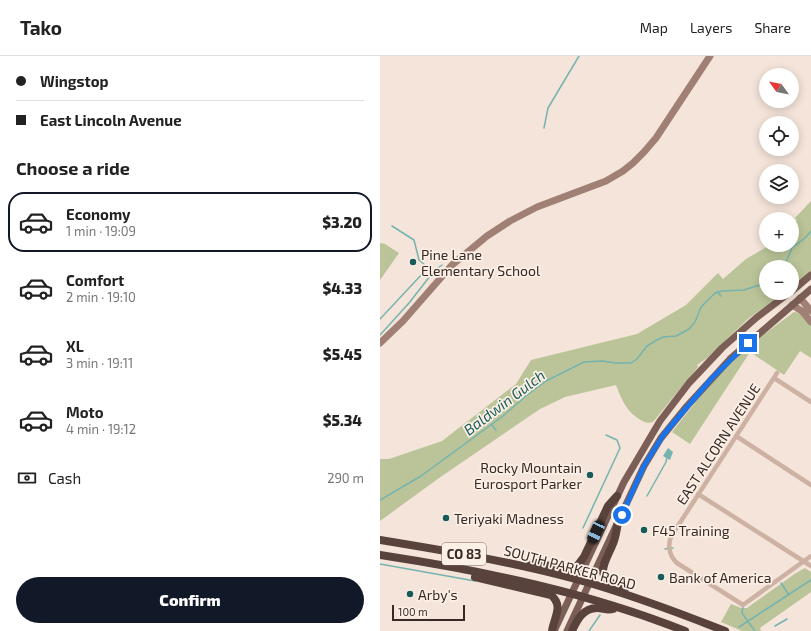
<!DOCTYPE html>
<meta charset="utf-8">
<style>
:root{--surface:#fff;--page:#f2f2f2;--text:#222;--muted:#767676;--line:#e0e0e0;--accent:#111827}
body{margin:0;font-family:"Exo 2",sans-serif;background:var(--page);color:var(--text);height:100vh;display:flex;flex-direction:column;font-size:15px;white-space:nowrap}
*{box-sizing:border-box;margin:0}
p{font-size:13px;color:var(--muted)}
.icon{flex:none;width:22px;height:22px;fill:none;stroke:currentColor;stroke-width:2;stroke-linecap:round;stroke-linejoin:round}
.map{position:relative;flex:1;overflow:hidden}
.details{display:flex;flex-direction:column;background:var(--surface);width:380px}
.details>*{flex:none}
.hud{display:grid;align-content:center;height:88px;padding:0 16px;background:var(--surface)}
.needle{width:26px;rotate:303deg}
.buttons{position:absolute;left:379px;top:12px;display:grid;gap:8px}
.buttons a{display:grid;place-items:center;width:40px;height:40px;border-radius:50%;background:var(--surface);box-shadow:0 2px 10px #0003;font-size:20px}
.scale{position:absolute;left:12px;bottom:10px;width:73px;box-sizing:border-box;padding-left:4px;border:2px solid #372a26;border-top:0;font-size:11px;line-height:14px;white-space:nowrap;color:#372a26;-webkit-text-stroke:3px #fbefe6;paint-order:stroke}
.end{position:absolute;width:18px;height:18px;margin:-9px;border:5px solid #1a73e8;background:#fff;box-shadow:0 0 0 2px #fff}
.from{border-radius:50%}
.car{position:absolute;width:12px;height:24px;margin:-12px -6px;border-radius:5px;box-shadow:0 0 3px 1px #0007;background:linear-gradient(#222 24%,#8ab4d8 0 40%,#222 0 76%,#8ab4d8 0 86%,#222 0)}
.hud b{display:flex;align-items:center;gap:14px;height:38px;font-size:15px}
.hud b+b{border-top:1px solid var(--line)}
.hud i{width:10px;height:10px;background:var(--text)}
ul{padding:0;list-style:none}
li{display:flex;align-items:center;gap:12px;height:60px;margin:0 8px 6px;padding:0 8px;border:2px solid transparent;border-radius:16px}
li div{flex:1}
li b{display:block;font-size:15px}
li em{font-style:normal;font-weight:800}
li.on{border-color:var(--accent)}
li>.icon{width:36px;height:36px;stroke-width:1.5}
h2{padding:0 16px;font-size:18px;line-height:48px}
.pay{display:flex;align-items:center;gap:10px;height:44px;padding:0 16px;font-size:15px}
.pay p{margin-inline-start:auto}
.action{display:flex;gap:8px;margin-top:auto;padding:8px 16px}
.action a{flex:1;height:46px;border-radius:24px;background:var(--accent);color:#fff;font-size:16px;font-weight:800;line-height:46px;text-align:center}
header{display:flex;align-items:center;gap:24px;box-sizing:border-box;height:56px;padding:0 20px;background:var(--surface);border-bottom:1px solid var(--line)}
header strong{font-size:19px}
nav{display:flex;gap:22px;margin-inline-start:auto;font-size:14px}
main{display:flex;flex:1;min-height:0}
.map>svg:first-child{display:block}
</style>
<header>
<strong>Tako</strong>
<nav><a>Map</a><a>Layers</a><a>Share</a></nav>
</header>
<main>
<section class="details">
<div class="hud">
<b><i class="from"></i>Wingstop</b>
<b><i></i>East Lincoln Avenue</b>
</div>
<h2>Choose a ride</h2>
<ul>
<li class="on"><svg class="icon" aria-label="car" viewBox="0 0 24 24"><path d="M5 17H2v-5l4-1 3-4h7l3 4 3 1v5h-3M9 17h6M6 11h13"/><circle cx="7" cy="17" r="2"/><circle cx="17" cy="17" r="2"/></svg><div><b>Economy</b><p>1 min · 19:09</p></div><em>$3.20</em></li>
<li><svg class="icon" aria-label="car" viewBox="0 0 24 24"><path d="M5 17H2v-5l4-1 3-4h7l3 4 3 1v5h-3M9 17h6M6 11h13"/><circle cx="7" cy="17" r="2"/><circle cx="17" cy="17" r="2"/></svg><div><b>Comfort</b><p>2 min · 19:10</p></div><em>$4.33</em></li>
<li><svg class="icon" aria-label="car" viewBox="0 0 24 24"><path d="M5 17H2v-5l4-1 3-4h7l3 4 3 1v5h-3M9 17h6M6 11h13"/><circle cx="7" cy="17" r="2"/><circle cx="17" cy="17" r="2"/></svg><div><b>XL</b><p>3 min · 19:11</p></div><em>$5.45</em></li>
<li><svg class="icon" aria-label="car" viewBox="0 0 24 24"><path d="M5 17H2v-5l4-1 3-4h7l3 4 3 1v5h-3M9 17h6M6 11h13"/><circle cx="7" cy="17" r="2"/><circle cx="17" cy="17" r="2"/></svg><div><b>Moto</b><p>4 min · 19:12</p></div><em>$5.34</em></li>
</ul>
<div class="pay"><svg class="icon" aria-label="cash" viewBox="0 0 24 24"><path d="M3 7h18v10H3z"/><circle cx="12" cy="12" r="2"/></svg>Cash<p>290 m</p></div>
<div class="action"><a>Confirm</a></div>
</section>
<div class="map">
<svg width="431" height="575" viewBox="0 0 431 575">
<rect width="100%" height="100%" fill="#f4e4d9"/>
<!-- green -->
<path fill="#bac498" d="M431,145V215L412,231V211H386V237H404L369,262L327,302L317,309L318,311L273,366C267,368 264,366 259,363C246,355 241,342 236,329L185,341L160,353L59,422L0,465V403H9L62,385L136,328L151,304L257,278L306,249L338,217L343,223L366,203L390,189H412V170L417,164L415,162Z
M0,187L5,188L19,197L0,224Z
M414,256L420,257L431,270V302L420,295L404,319L370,296L310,388L292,376L325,334L348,309L371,288Z
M425,512L431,516V536L380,572L381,575H362L341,566L351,548L361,552H367L416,517Z"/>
<!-- water -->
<path fill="#75b3af" d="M288,392L293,396L290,404L283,400Z"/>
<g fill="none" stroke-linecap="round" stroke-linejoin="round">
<!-- stream -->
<path stroke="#75b3af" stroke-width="1.5" d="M164,72L168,52L199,0
M404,211L412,192L425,182L431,175
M337,236L341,240
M0,263L43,217L47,211L39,204L34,184L12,170
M0,279L29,247L54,215L62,209
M112,369L116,374
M267,440L286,406L287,401
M0,444L41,420L123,360L147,339L166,325L204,306L223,305L235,307H251L257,303L267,290L275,285L283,281L296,280L309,273L315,266L321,251L335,237L342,235L364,234L386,227
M203,472L240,392L237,384L226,379
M285,493L293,492
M0,508L95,525
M401,527L409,539
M363,550L362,557L375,575
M395,570L407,563
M359,571L431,524
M209,575L220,559"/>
<!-- street -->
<path stroke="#cdb2a4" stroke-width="4.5" d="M397,317L292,479C287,488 289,500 297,507L363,549L431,500
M394,322L431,346
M356,380L431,429
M318,438L431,510"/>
<!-- secondary -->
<path stroke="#a08075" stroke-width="7" d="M420,242L431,255
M412,249L422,255L431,266
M0,287L23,265L72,209L107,180L130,165L157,151L226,125L243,115L253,107L264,96L276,82L330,0"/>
<!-- primary -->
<path stroke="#7b5e56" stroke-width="7" d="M412,235L431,219
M175,573L244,426L280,365L309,327L342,292L376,262L409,237
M187,575L264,410L281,382L307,350L350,303L431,233"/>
<!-- highway -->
<path stroke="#59423c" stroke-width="8" d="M238,466C237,472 236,479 234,485C225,509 210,521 245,533
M0,484C67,495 134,506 199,524C249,538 297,556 345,575
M0,499C104,515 207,536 305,575
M147,511L156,507L187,514L192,513L198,509L204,501L228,450L237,440
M95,521L171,539C184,550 174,561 172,575
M192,575C197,564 203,552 217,552C223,552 227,555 233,553"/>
</g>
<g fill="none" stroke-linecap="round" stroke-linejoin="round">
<!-- route -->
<path stroke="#1a73e8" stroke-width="5" d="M242,459L264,410L284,378L332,322L368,287"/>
</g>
<!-- markers -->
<g fill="#185c59" stroke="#fbefe6" stroke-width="1.5">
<circle cx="33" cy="206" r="4"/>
<circle cx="210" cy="419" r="4"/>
<circle cx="66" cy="462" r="4"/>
<circle cx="264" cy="474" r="4"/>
<circle cx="281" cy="521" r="4"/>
<circle cx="30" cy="538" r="4"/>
</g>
<g text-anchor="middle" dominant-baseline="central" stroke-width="3.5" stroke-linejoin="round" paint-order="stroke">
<!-- shield labels -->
<rect fill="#fbefe6" stroke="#726560" stroke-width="1" x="62" y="487" width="44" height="22" rx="3"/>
<g font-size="13" font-weight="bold" fill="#372a26">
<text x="84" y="498">CO 83</text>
</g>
<!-- poi labels -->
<g font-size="14" fill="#372a26" stroke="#fbefe6" text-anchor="start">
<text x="41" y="198">Pine Lane<tspan x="41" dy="16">Elementary School</tspan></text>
<text x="202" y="411" text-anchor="end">Rocky Mountain<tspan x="202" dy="16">Eurosport Parker</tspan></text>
<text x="74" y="462">Teriyaki Madness</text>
<text x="272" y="474">F45 Training</text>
<text x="289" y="521">Bank of America</text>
<text x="38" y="538">Arby's</text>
</g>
<!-- street labels -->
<g font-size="14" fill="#372a26" stroke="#fbefe6">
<text transform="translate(338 388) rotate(-57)">EAST ALCORN AVENUE</text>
<text transform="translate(190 511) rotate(15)">SOUTH PARKER ROAD</text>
</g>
<!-- water labels -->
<g font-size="15" font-style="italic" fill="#185c59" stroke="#fbefe6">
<text transform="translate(124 346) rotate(-37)">Baldwin Gulch</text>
</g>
</g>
</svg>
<div class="buttons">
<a><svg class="needle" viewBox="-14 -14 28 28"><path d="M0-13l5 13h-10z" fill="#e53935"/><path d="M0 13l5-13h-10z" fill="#767676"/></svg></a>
<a><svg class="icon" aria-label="locate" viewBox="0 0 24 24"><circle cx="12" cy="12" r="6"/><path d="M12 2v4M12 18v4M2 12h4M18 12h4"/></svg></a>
<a><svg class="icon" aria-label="layers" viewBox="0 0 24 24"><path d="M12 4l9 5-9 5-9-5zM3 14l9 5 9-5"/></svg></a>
<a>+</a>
<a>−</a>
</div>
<div class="scale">100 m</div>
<i class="end from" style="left:242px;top:459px"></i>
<i class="end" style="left:368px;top:287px"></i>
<i class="car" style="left:216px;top:476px;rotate:205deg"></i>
</div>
</main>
